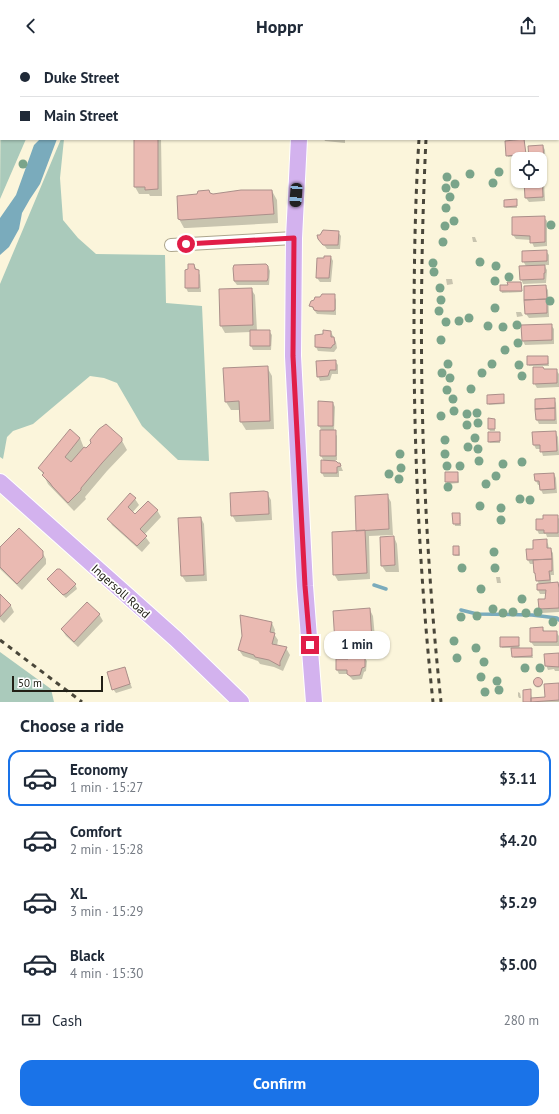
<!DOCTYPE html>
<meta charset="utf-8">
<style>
:root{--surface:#fff;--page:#f6f6f7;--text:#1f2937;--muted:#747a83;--line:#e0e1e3;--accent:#1a73e8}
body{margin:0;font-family:"PT Sans",sans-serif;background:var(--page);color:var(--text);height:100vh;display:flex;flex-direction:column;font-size:15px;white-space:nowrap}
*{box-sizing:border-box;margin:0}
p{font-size:13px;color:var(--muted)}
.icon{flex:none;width:22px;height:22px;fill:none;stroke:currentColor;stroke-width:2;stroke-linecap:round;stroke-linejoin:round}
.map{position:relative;height:650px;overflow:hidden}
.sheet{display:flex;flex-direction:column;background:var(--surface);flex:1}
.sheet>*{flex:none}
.banner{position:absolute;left:0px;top:0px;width:559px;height:88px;box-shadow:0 1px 3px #0004;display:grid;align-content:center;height:88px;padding:0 20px;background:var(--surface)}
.fabs{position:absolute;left:511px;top:100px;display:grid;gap:8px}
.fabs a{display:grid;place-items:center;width:36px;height:36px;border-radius:8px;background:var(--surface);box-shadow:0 1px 3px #0004;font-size:20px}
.scale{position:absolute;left:12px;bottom:10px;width:91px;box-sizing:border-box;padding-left:4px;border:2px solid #222016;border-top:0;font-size:11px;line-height:14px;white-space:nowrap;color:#222016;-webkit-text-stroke:3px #fff;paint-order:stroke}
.end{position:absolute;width:18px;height:18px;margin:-9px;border:5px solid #e11d48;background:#fff;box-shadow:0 0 0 2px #fff}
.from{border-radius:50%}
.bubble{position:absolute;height:28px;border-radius:12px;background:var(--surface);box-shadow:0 1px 3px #0004;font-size:13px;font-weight:600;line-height:28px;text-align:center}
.car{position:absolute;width:12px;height:24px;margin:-12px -6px;border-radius:5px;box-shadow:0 0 3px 1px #0007;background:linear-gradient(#222 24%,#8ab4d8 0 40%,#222 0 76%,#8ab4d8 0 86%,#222 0)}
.banner b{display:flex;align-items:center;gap:14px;height:38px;font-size:15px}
.banner b+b{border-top:1px solid var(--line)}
.banner i{width:10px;height:10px;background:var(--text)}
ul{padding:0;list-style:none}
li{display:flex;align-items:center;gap:12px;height:56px;margin:0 8px 6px;padding:0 12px;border:2px solid transparent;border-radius:12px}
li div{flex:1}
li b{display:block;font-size:15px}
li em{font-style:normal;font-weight:600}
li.current{border-color:var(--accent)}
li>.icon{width:36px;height:36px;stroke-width:1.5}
h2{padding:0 20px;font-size:18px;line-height:48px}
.pay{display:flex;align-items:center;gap:10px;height:44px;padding:0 20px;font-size:15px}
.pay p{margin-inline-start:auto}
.cta{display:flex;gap:8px;margin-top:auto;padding:8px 20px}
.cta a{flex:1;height:46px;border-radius:12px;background:var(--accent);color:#fff;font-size:16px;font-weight:600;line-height:46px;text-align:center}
header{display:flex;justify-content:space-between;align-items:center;height:52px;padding:0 20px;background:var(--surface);font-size:18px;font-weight:600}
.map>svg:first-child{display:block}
</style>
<header><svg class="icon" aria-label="back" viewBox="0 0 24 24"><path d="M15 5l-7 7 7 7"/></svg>Hoppr<svg class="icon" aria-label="share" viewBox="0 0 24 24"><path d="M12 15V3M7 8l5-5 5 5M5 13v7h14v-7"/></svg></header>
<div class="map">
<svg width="559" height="650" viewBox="0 0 559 650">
<rect width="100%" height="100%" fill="#fbf5db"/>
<!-- green -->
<path fill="#aacabb" d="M1,5V87H26L0,147Z
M61,87H64L60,126L63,168L78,186L96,202L165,203L166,251L202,254L209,409L178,408L142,374L117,331L104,326L90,324L33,372L13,379L7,385L3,407L0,405V232Z
M0,600L51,637L54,650H0Z"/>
<!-- water -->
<path fill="#7aabbc" d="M40,87H57L40,132L30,147L22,161L19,177L9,195L0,203V166L16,143L34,93Z"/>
<!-- shadow -->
<path fill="#0003" d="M225,0H287L225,1Z
M135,87H161L162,144H150L149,142H139L135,135Z
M324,87H345V91L325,89Z
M526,87H542V88H526Z
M524,88L526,104L508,105L507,103Z
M543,94L545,98L546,116H540V107H530Z
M540,124H541L544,129L545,149L529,150L526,146L525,129H540Z
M272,139L277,148L278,171L187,176H184L179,167L210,142L213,143Z
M516,148L517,156H506L505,155Z
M544,165L547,169V194L534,195L531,188L516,187L513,183Z
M338,180L341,184L340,197H327L319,187Z
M472,185H475L477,190H473Z
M546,199L549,203V213H544L547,218L546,231L523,232L521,227L526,214L523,209Z
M331,205L333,209L331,230H320L317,226L325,207Z
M194,213L200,223L201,240H188L186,236L189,218Z
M268,214L270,219L269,233H237L234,229V216Z
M446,227H452L453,232L447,233Z
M521,231L522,240L502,241L501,239Z
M545,234L548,238L549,265L529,266L526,262Z
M251,237L255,243L257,279H269L272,283L271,298H253L251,294V280L225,281L221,274L220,238Z
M334,243L336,248V263L317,262L311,254Z
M516,260H521L523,264L517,265Z
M551,273L554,277V292L525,293L523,289Z
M331,280L336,290L337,296L334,300L318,299L316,295V283H324Z
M548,305L549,314H529L528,312Z
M335,309L338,313V322H332L330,328L320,329L318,324Z
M267,315L272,324L274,377L246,378L241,370L240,358H231L226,350Z
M544,318H556L559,322V335L537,336L534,331Z
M503,343L505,352L489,353L488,351Z
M554,347L556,351L557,372H539L537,368Z
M333,351L335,355L334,379L337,384V408H335L337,412H340L343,419H339V425H324L322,421L324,409L321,404L322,379L319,374Z
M494,368L495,379H490L489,377Z
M555,380L558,385L559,403L543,404L541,397H536L534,393L533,381Z
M500,383V391H490L489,390Z
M80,386L84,396L87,397L121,387L127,398L107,419L85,445L86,447L74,459L48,432L40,416Z
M446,421L458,422L459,431L447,432Z
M554,422L556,426L557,441L543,442L541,438L540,433H538L536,429Z
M267,441L271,448L272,468L236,470L232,463Z
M387,443L391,450L393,483L369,484L370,527L338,529L334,522L357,480Z
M135,447L139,453L132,461L135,464L157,458L161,465L144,483L150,491L142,500L112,473L109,467Z
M453,462H460L461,474H455Z
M557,464L559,467V485H547L546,482H539L537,478V468H544Z
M201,466L204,472L207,529L186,530L182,524Z
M394,485L397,492L399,520H386L382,514Z
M546,488L548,492L549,497H550L553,501L554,523H551V531H557L559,534V560L542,561L540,557L546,548V542H540L538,538V532H539L537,528L534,512H530L528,508L534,498Z
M459,495L460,504H455L454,503Z
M0,497L42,500L46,507V512L22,538L0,517Z
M496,525H500L501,531H497Z
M48,527L75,532L77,537L66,546L51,532Z
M0,543L11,554L14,560L4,571L0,567Z
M370,558L373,564L376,596L340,598L336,592Z
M99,562L103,569L78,595L66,584L62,578Z
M272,571L275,578L274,582L278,588L277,594L286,596L290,603L283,619L274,615L260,612L258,609L243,604L239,598Z
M531,577H543L545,580H556L559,584V594H534L531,590Z
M518,586L520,597H531L533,606H514L512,596H502L501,594Z
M559,602V619H555L554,617L548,618L546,613Z
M364,605L367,609L366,619L364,620L362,627L353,628L351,626L348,622H339L337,618L349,608Z
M125,616L132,636L116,641L113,637Z
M533.5 631a4.5 4.5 0 1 1 9 0a4.5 4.5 0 1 1-9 0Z
M559,632V650H524L530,638L532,647L546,646Z
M518,640L520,641L521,646H519L518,644Z"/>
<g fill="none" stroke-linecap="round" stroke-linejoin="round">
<!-- stream -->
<path stroke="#7aabbc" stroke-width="3.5" d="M374,533L386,537
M461,558L477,562L532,563L557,566L559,568"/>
</g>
<!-- building -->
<path fill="#eabab2" stroke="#ab8f8a" d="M224,0H283L224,1Z
M134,87H158V137L145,138V135H134Z
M524,87L526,102L506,104L505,89Z
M543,93L544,112H540V107H529L528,94Z
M540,123H542L543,145L525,146L524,129H540Z
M209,138L210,141L213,142L241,138H272L274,162L181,168L178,167L177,144L197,142L198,139Z
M517,147V154L504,155V148Z
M545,164V190L530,191V184L512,183V165Z
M323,178L339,179L338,193H323L318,187L317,183H320Z
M547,198V209L522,210V199Z
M324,204H331L329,226H316L317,206H324Z
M188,212H194L195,217L199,218V236H185V218L188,217Z
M266,212L268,214V226L267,229H234L233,216L234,213Z
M545,213V221H544V227L520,228L519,214Z
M507,230H521L522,239H500V233H508Z
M546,233L547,247L524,248V234Z
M252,236L253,273L220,274L219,237Z
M322,242H335V257L334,259H318L314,258L313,255L309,254L311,249L314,248L315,245H320Z
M547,247V261L525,262L524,248Z
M552,272V288L522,289L521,273Z
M250,278H270V294H250Z
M323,278L331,279V285H334L335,292L333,293L331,296L315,295V283L323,282Z
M527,304H548V312L527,313Z
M336,308V318H330L328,324L317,325L316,309Z
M268,314L270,369L240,370L239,349L225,350L223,316Z
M533,315H543L544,317H557V331L533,332Z
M504,342V351L487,352V343Z
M555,346V356L535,357V347Z
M318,349L333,350V374H318Z
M555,356V368H536L535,357Z
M488,366L495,367V377H488Z
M106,372L122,386V389L102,411L81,436V438L68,451L52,434L50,431L42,423L44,421L38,416L70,377L80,386L65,405L71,410L84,395L86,396L91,391L90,388L99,377Z
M320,378H336V404H320Z
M556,379L557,399L540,400V393H533L532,380Z
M488,380H500V389L488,390Z
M321,408L336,409L338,411H340L341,414L337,415V421H321Z
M445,420H458V430H445Z
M554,421L555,437L540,438L539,429H535L534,422Z
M264,439L268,440L269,462L231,464L230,441Z
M130,441L136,446L128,455L135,462L148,449L158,458L140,477L147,484L137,494L107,467Z
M388,442L389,477L356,479L355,444Z
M452,461H460V472H453Z
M543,463H558V481H544V478H536V467H543Z
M201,465L204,523L181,524L178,466Z
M19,476L43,499V505L17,532L0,515V495Z
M365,478L367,521L333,523L332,480Z
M394,484L395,513L381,514L380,485Z
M547,487V496H551L552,507L527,508L526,497H533V488Z
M453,494H459V503H453Z
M552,507V519H549L550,528L536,529L535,521H534L533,508Z
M57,517H60L76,532L67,541L63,543L47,527Z
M558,530L559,536V556L539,557L538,547H545L546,538H537V532Z
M0,542L11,553L0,565Z
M87,550L100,562L74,590L61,577Z
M370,556L372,589L335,592L333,559Z
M240,563L272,570L270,580L275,581L272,592L287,595L280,610V614L269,608L255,605L254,603L238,598L242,584Z
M543,575V579H557V590H530V576Z
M500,585H519V594L500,595Z
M511,596H532V604L512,605Z
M559,601V615L545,614L544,602Z
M348,604H365V615L362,616L360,623L350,624L347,622V618H336V607H348Z
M125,615L130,632L112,638L107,620Z
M533.5 630a4.5 4.5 0 1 1 9 0a4.5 4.5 0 1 1-9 0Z
M559,631V648L531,650V646L545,645L544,632Z
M531,637V650H523V638Z"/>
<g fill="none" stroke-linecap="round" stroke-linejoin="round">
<defs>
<path id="minor" d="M171,193L294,186"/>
<path id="major" d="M304,1L305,0
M299,87L294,186L293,304L305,534L314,650
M0,430L176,587L241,650"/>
</defs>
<!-- minor casing -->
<use href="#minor" stroke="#aca58d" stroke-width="14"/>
<!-- major casing -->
<use href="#major" stroke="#fff" stroke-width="18"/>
<!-- minor -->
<use href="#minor" stroke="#fff" stroke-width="12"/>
<!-- major -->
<use href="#major" stroke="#d3b2ee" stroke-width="16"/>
<!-- rail -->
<path stroke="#494639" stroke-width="3" stroke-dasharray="5 5" stroke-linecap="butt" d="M424,1V0
M431,1V0
M419,87C415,151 414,216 414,281C414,404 420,528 433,650
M426,87C417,275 421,463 441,650
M0,588L82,650"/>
</g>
<!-- trees -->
<g fill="#7aa48a">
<circle cx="23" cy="112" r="4.5"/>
<circle cx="499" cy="120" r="4.5"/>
<circle cx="470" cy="122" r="4.5"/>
<circle cx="447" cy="125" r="4.5"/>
<circle cx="493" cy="131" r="4.5"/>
<circle cx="455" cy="132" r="4.5"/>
<circle cx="446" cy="136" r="4.5"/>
<circle cx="450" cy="145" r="4.5"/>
<circle cx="446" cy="156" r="4.5"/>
<circle cx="454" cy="169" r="4.5"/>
<circle cx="551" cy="173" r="4.5"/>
<circle cx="445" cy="174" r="4.5"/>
<circle cx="443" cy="190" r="4.5"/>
<circle cx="480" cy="210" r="4.5"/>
<circle cx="433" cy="211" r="4.5"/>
<circle cx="496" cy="214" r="4.5"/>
<circle cx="434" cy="220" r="4.5"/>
<circle cx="509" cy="225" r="4.5"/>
<circle cx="495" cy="229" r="4.5"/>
<circle cx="440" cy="236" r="4.5"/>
<circle cx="441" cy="248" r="4.5"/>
<circle cx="550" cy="249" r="4.5"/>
<circle cx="495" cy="256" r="4.5"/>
<circle cx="439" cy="259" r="4.5"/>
<circle cx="469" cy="266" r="4.5"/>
<circle cx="459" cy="269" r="4.5"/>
<circle cx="446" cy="270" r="4.5"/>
<circle cx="517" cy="273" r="4.5"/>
<circle cx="488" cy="274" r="4.5"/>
<circle cx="503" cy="275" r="4.5"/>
<circle cx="441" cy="288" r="4.5"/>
<circle cx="518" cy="291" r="4.5"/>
<circle cx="505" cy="298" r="4.5"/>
<circle cx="448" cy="312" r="4.5"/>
<circle cx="492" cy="312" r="4.5"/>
<circle cx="519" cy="313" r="4.5"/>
<circle cx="442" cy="321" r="4.5"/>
<circle cx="482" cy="321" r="4.5"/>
<circle cx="522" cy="324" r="4.5"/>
<circle cx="450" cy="326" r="4.5"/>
<circle cx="471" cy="337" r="4.5"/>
<circle cx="447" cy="338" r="4.5"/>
<circle cx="453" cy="347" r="4.5"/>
<circle cx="454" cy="359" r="4.5"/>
<circle cx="477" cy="361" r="4.5"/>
<circle cx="467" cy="362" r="4.5"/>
<circle cx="441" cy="364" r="4.5"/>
<circle cx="478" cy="371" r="4.5"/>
<circle cx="467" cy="373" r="4.5"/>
<circle cx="475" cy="386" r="4.5"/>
<circle cx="445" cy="388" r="4.5"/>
<circle cx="468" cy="395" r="4.5"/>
<circle cx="478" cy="397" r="4.5"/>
<circle cx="400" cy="402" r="4.5"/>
<circle cx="445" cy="402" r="4.5"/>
<circle cx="479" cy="409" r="4.5"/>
<circle cx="522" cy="410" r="4.5"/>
<circle cx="503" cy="412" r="4.5"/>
<circle cx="447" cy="414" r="4.5"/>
<circle cx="460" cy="414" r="4.5"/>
<circle cx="401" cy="416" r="4.5"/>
<circle cx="389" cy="422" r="4.5"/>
<circle cx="496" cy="424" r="4.5"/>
<circle cx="399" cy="427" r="4.5"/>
<circle cx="486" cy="432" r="4.5"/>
<circle cx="448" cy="435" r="4.5"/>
<circle cx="520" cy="447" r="4.5"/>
<circle cx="530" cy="448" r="4.5"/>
<circle cx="480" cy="454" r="4.5"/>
<circle cx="501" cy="456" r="4.5"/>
<circle cx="501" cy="468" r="4.5"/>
<circle cx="494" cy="500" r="4.5"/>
<circle cx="462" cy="516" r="4.5"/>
<circle cx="495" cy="516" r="4.5"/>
<circle cx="481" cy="537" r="4.5"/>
<circle cx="522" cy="547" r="4.5"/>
<circle cx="493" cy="557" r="4.5"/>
<circle cx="513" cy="560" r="4.5"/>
<circle cx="538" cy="560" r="4.5"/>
<circle cx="503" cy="561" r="4.5"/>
<circle cx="526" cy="561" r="4.5"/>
<circle cx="477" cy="564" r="4.5"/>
<circle cx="461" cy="565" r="4.5"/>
<circle cx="553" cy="570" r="4.5"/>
<circle cx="454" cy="589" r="4.5"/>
<circle cx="476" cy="596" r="4.5"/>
<circle cx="457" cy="606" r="4.5"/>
<circle cx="484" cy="610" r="4.5"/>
<circle cx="525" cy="616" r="4.5"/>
<circle cx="540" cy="616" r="4.5"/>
<circle cx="481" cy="625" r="4.5"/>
<circle cx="497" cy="629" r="4.5"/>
<circle cx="499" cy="638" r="4.5"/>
<circle cx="485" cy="640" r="4.5"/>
</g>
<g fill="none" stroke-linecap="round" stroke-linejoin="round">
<!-- route -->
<path stroke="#e11d48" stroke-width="5" d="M186,192L294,186L293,304L305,534L310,593"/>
</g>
<g text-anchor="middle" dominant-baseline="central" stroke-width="3.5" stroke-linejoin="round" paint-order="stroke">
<!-- street labels -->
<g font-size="12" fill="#222016" stroke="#fff">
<text transform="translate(121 539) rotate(42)">Ingersoll Road</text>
</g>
</g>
</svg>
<div class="fabs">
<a><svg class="icon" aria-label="locate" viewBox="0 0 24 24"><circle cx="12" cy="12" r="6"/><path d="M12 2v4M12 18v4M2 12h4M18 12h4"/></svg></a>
</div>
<div class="scale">50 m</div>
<i class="end from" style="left:186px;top:192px"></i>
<i class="end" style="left:310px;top:593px"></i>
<div class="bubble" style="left:324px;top:579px;width:66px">1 min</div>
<i class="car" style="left:296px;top:143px;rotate:184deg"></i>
<div class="banner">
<b><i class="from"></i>Duke Street</b>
<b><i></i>Main Street</b>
</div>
</div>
<section class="sheet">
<h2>Choose a ride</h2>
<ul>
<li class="current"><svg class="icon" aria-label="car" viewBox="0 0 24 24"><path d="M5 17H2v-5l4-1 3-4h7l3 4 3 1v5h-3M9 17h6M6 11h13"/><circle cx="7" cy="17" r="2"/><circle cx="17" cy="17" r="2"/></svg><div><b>Economy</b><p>1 min · 15:27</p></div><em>$3.11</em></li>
<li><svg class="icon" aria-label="car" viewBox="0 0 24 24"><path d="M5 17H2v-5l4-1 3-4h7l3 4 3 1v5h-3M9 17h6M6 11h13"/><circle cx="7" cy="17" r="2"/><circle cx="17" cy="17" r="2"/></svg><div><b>Comfort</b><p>2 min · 15:28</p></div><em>$4.20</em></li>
<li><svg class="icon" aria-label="car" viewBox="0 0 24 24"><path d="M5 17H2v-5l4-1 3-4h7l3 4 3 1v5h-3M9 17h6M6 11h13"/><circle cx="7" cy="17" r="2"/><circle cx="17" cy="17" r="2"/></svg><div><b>XL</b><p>3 min · 15:29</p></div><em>$5.29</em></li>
<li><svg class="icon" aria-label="car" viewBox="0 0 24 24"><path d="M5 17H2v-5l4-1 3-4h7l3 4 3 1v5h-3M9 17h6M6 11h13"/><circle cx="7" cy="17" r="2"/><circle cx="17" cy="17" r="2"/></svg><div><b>Black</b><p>4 min · 15:30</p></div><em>$5.00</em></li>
</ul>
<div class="pay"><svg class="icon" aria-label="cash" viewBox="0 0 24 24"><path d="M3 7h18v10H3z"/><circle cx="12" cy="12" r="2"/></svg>Cash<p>280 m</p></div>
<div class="cta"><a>Confirm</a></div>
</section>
